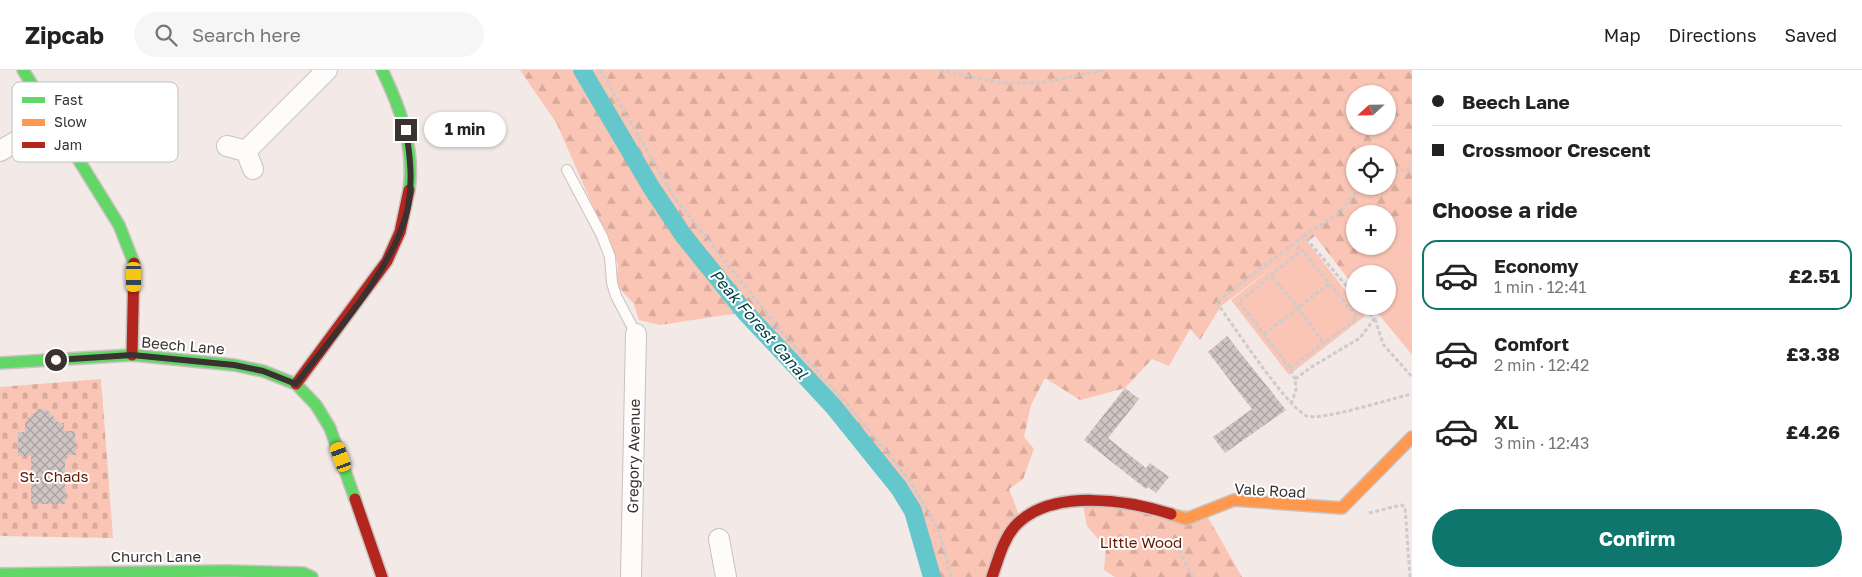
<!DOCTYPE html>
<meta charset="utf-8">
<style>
:root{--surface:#fff;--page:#f6f6f6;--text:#222;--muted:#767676;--line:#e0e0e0;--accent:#0f766e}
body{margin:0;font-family:"Golos Text",sans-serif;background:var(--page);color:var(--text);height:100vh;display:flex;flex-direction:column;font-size:19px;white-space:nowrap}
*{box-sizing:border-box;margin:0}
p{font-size:16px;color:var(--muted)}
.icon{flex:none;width:28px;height:28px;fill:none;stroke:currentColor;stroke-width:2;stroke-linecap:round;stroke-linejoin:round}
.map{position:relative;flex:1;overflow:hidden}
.sheet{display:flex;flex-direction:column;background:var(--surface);width:450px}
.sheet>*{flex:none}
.hud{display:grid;align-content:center;height:110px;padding:0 20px;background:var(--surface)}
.needle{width:32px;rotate:248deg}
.fabs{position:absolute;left:1346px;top:15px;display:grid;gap:10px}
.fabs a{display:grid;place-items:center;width:50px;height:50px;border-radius:50%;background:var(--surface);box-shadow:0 1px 4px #0004;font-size:25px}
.end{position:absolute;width:22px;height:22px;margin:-11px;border:6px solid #393230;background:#fff;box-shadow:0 0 0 2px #fff}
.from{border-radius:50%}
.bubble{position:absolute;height:35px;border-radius:18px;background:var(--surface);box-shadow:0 1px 4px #0004;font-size:16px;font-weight:700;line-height:35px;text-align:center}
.car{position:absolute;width:15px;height:30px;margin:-15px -8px;border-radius:6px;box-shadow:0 0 4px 1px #0007;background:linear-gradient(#f5c518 24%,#345 0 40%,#f5c518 0 76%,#345 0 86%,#f5c518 0)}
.hud b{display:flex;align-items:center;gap:18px;height:48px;font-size:19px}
.hud b+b{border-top:1px solid var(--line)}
.hud i{width:12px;height:12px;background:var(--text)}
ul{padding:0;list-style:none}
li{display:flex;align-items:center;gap:15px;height:70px;margin:0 10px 8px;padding:0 10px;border:2px solid transparent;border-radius:15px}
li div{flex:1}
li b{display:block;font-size:19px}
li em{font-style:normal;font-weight:700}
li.on{border-color:var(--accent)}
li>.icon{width:45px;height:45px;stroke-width:1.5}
h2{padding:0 20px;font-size:22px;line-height:60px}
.button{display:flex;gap:10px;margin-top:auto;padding:10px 20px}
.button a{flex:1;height:58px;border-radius:30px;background:var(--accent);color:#fff;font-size:20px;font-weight:700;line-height:58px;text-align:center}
header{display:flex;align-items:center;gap:30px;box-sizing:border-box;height:70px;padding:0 25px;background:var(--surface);border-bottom:1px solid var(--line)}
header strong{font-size:24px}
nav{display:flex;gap:28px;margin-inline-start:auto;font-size:18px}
.search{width:350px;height:45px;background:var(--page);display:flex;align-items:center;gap:12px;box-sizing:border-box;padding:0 18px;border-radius:28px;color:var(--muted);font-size:19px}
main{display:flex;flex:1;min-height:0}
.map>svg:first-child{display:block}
</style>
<header>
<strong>Zipcab</strong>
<div class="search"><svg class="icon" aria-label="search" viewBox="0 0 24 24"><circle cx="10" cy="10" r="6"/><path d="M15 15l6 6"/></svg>Search here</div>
<nav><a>Map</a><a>Directions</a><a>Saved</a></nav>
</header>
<main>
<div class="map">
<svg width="1412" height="507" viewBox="0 0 1412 507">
<defs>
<pattern id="forest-firs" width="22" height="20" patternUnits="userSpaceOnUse" patternTransform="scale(1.25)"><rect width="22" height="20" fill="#fac5b5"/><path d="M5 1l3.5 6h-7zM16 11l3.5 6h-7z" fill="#d7aa9c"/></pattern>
<pattern id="cemetery-stones" width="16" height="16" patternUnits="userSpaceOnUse" patternTransform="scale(1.25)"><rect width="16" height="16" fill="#fac5b5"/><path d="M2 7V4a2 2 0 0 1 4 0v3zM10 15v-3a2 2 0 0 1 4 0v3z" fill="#d7aa9c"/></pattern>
<pattern id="building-cross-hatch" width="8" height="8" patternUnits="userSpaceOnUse" patternTransform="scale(1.25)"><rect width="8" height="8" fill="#cfc6c4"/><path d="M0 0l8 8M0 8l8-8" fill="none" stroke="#a9a1a0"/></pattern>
</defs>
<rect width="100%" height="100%" fill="#f3e9e6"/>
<!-- green -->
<path fill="#fac5b5" d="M1412,139V285L1372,236H1388V204H1355V216L1346,206L1363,176H1388V153Z
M1307,171L1365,246L1289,305L1231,230Z"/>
<!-- forest -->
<path fill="url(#forest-firs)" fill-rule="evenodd" d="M520,0H1412V139L1388,153V144H1355V176H1363L1346,206L1315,166L1221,236L1200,270L1190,259L1169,296L1152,289L1125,318L1080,330L1045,308L1031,335L1024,367L1034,379L1023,409L1009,419L1021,450L992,507H932L913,441L899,418L833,336L745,242L660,255L639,250L634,234L616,214L618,194L557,54ZM1355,24H1388V56H1355ZM1355,84H1388V116H1355Z
M1082,430L1205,442L1242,507H1115L1104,500L1106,478L1087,456Z"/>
<!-- cemetery -->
<path fill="url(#cemetery-stones)" d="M101,309L113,468L0,466V317Z"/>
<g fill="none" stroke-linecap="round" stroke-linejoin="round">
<!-- canal -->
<path stroke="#64c7cb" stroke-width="18" d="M582,0L651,117L683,165L745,242L833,336L899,418L913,441L932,507"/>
</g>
<!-- building -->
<path fill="url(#building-cross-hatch)" d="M1227,266L1286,340L1225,383L1213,367L1252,339L1208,282Z
M1125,318L1139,329L1108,368L1146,398L1150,393L1169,407L1156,423L1148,417L1146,419L1084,370Z
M38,339L47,340L59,353H64V361H75L76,385H65V434H31V386H18V362H25V352Z"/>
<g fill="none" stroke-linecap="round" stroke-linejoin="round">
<defs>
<path id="lane" d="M567,100L602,166L610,187L612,213L616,226L636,264"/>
<path id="street" d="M227,76L246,81L253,99
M0,81L54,49
M246,81L327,0
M719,469L726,507
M631,507L636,264"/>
<path id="fast" d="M23,0L119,155L134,193
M382,0C400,37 415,78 409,120
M0,293L132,285L234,295L263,301L296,314L316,335L330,358L355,429
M0,504L227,501L303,503L312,507"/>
<path id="slow" d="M1171,444L1186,449L1234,430L1342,438L1412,367"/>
<path id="jam" d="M132,285L134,193
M296,314L387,191L400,162L409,120
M355,429L382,507
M992,507C998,490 1003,469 1016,455C1052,418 1128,430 1171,444"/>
</defs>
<!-- lane casing -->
<use href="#lane" stroke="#cac2c0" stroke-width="12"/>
<!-- street casing -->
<use href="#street" stroke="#cac2c0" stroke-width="22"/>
<!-- fast casing -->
<use href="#fast" stroke="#cac2c0" stroke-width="14"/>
<!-- slow casing -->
<use href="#slow" stroke="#cac2c0" stroke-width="14"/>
<!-- jam casing -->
<use href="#jam" stroke="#cac2c0" stroke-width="14"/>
<!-- path -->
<path stroke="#cecbcb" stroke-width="3" stroke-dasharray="4 2.5" stroke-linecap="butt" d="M600,0L676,130L780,260L847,334L911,412L939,461L951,507
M940,0L1002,13H1040L1105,0
M1388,104L1412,98
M1304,166L1216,232C1233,254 1286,337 1307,346C1322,351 1393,328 1412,324
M1272,207L1298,237L1324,274
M1355,226L1304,166L1340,142L1361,116
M1375,249L1383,274L1412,307
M1264,264L1330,213
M1290,298L1357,248L1302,180L1239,232L1290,298L1295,309
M1291,334L1296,320L1295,309L1313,296L1360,268L1374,249L1364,236
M1369,443L1401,435L1405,437L1410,507
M1176,468V474L1193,507"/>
<!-- lane -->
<use href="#lane" stroke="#fdfcfb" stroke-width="10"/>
<!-- street -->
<use href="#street" stroke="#fdfcfb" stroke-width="20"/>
<!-- fast -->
<use href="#fast" stroke="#63d668" stroke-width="11"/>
<!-- slow -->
<use href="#slow" stroke="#ff974d" stroke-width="11"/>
<!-- jam -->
<use href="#jam" stroke="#b3261e" stroke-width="11"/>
</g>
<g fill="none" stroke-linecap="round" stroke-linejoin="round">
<!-- route -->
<path stroke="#393230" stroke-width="6" d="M56,290L132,285L234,295L263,301L296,314C333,265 396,196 408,137C413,111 410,86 406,60"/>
</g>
<g text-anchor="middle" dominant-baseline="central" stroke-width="4" stroke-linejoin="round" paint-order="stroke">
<!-- street labels -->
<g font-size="15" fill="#393230" stroke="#fff">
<text transform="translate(183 275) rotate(5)">Beech Lane</text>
<text transform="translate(633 386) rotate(-89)">Gregory Avenue</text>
<text transform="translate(1270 420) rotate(3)">Vale Road</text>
<text x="156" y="486">Church Lane</text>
</g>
<!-- park labels -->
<g font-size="15" fill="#661800" stroke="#fff">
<text x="54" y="406">St. Chads</text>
<text x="1141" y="472">Little Wood</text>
</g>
<!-- water labels -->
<g font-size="16" font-style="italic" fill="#004043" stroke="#fff">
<text transform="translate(759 254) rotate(49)">Peak Forest Canal</text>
</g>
</g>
<!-- legend -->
<rect x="12" y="12" width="166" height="80" rx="8" fill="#fff" stroke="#c4c2c1" stroke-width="1"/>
<rect x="22" y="27" width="23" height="6" fill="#63d668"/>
<rect x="22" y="49" width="23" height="7" fill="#ff974d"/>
<rect x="22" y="72" width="23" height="6" fill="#b3261e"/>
<g font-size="14" fill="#393230">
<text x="54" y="35">Fast</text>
<text x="54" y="57">Slow</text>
<text x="54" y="80">Jam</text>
</g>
</svg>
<div class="fabs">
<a><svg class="needle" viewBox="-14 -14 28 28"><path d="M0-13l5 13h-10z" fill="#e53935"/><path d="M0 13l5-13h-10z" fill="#767676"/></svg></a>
<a><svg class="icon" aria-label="locate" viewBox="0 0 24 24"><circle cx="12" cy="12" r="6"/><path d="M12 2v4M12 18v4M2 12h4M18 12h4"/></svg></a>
<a>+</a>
<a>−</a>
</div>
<i class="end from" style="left:56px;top:290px"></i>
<i class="end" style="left:406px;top:60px"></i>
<div class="bubble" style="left:424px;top:42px;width:82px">1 min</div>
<i class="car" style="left:134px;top:207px;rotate:180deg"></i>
<i class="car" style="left:341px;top:387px;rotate:340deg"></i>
</div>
<section class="sheet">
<div class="hud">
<b><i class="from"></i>Beech Lane</b>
<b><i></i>Crossmoor Crescent</b>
</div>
<h2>Choose a ride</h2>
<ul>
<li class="on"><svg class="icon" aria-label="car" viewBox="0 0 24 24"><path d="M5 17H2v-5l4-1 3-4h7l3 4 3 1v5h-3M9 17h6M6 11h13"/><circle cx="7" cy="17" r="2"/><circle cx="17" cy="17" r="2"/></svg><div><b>Economy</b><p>1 min · 12:41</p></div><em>£2.51</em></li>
<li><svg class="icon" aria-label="car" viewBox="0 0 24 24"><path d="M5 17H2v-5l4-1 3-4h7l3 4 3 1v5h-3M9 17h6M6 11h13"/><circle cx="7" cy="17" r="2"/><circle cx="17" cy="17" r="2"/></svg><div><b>Comfort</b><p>2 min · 12:42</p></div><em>£3.38</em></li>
<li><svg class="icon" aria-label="car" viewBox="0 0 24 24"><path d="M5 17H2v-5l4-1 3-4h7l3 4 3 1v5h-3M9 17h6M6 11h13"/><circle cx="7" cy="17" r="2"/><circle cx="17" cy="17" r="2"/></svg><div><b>XL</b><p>3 min · 12:43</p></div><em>£4.26</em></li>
</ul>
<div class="button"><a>Confirm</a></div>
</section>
</main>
